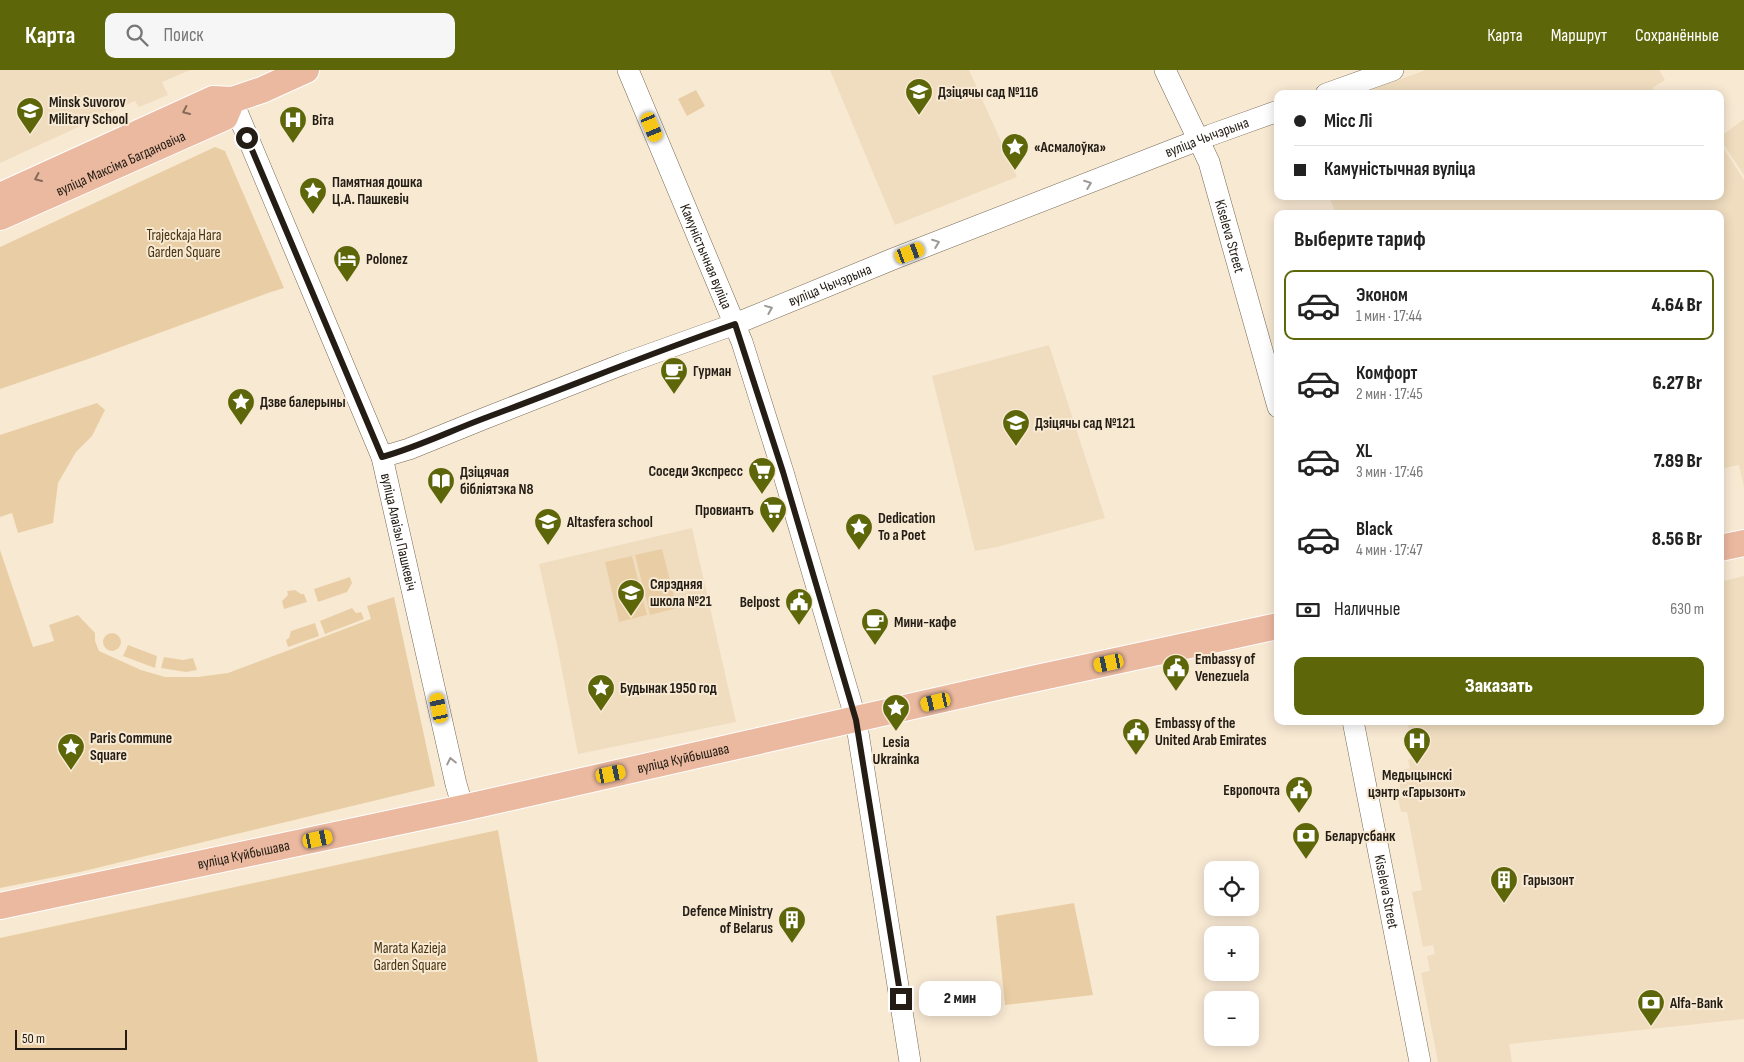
<!DOCTYPE html>
<html lang="ru">
<meta charset="utf-8">
<style>
:root{--surface:#fff;--page:#f6f6f6;--text:#222;--muted:#767676;--line:#e0e0e0;--accent:#5d670a}
body{margin:0;font-family:"Sofia Sans Condensed",sans-serif;background:var(--page);color:var(--text);height:100vh;display:flex;flex-direction:column;font-size:19px;white-space:nowrap}
*{box-sizing:border-box;margin:0}
p{font-size:16px;color:var(--muted)}
.icon{flex:none;width:28px;height:28px;fill:none;stroke:currentColor;stroke-width:2;stroke-linecap:round;stroke-linejoin:round}
.map{position:relative;flex:1;overflow:hidden}
.side{position:absolute;left:1274px;top:140px;width:450px;height:515px;display:flex;flex-direction:column;background:var(--surface);border-radius:10px;box-shadow:0 2px 12px #0003}
.side>*{flex:none}
.banner{position:absolute;left:1274px;top:20px;width:450px;height:110px;border-radius:10px;box-shadow:0 2px 12px #0003;display:grid;align-content:center;height:110px;padding:0 20px;background:var(--surface)}
.controls{position:absolute;left:1204px;top:791px;display:grid;gap:10px}
.controls a{display:grid;place-items:center;width:55px;height:55px;border-radius:10px;background:var(--surface);box-shadow:0 2px 12px #0003;font-size:25px}
.scale{position:absolute;left:15px;bottom:12px;width:112px;box-sizing:border-box;padding-left:5px;border:2px solid #231d15;border-top:0;font-size:14px;line-height:18px;white-space:nowrap;color:#231d15;-webkit-text-stroke:4px #f8e9d3;paint-order:stroke}
.end{position:absolute;width:22px;height:22px;margin:-11px;border:6px solid #231d15;background:#fff;box-shadow:0 0 0 2px #fff}
.from{border-radius:50%}
.bubble{position:absolute;height:35px;border-radius:10px;background:var(--surface);box-shadow:0 2px 12px #0003;font-size:16px;font-weight:800;line-height:35px;text-align:center}
.car{position:absolute;width:15px;height:30px;margin:-15px -8px;border-radius:6px;box-shadow:0 0 4px 1px #0007;background:linear-gradient(#f5c518 24%,#345 0 40%,#f5c518 0 76%,#345 0 86%,#f5c518 0)}
.banner b{display:flex;align-items:center;gap:18px;height:48px;font-size:19px}
.banner b+b{border-top:1px solid var(--line)}
.banner i{width:12px;height:12px;background:var(--text)}
ul{padding:0;list-style:none}
li{display:flex;align-items:center;gap:15px;height:70px;margin:0 10px 8px;padding:0 10px;border:2px solid transparent;border-radius:10px}
li div{flex:1}
li b{display:block;font-size:19px}
li em{font-style:normal;font-weight:800}
li.selected{border-color:var(--accent)}
li>.icon{width:45px;height:45px;stroke-width:1.5}
h2{padding:0 20px;font-size:22px;line-height:60px}
.pay{display:flex;align-items:center;gap:12px;height:55px;padding:0 20px;font-size:19px}
.pay p{margin-inline-start:auto}
.primary-button{display:flex;gap:10px;margin-top:auto;padding:10px 20px}
.primary-button a{flex:1;height:58px;border-radius:10px;background:var(--accent);color:#fff;font-size:20px;font-weight:800;line-height:58px;text-align:center}
header{display:flex;align-items:center;gap:30px;box-sizing:border-box;height:70px;padding:0 25px;background:var(--accent);color:#fff}
header strong{font-size:24px}
nav{display:flex;gap:28px;margin-inline-start:auto;font-size:18px}
.search{width:350px;height:45px;background:var(--page);display:flex;align-items:center;gap:12px;box-sizing:border-box;padding:0 18px;border-radius:10px;color:var(--muted);font-size:19px}
.map>svg:first-child{display:block}
</style>
<header>
<strong>Карта</strong>
<div class="search"><svg class="icon" aria-label="search" viewBox="0 0 24 24"><circle cx="10" cy="10" r="6"/><path d="M15 15l6 6"/></svg>Поиск</div>
<nav><a>Карта</a><a>Маршрут</a><a>Сохранённые</a></nav>
</header>
<div class="map">
<svg width="1744" height="992" viewBox="0 0 1744 992">
<rect width="100%" height="100%" fill="#f8e9d3"/>
<!-- built -->
<path fill="#f0ddc0" d="M0,0H190L162,12L168,25L139,37L135,31L0,93Z
M830,0H969L1017,107L895,155Z
M1426,0H1659L1665,10L1652,18L1656,24H1358Z
M1744,49V105L1720,69V67Z
M1720,73L1744,110V417L1739,395L1720,399V144H1336L1329,126H1720Z
M1049,275L1105,448L997,477L975,481L932,306Z
M692,458L736,652L578,684L557,575L539,494Z
M1744,506V949L1509,974L1512,992H1438L1421,903L1430,901L1427,886L1435,884L1433,875L1423,877L1412,822L1422,820L1407,742H1401L1398,728L1402,727L1397,701L1410,698L1408,690L1424,684L1405,651H1720V512Z"/>
<!-- green -->
<path fill="#e9cea5" d="M696,20L705,36L687,46L678,29Z
M215,77L225,81L284,218L268,223L91,288L0,319V177Z
M97,333L105,340L92,366L76,382L58,413L53,453L18,463L12,443L0,447V365Z
M662,479L677,538L650,545L635,485Z
M0,480L33,577L54,571L49,555L78,545L95,563V571L99,581L141,600L165,607H198L228,603L371,549L367,536L394,527L435,716L80,802L0,818Z
M632,486L647,545L619,552L605,492Z
M350,507L352,513L347,522L318,532L314,519Z
M295,520L301,524H304L307,532L284,539L282,531L288,525L287,521Z
M352,538L356,543L361,542L364,549L325,564L320,551Z
M315,553L319,566L288,577L286,570L289,568L291,561Z
M103 572a9 9 0 1 1 18 0a9 9 0 1 1-18 0Z
M128,575L157,586L155,598L123,586Z
M164,587L183,590L193,588L197,600L186,602L161,598Z
M498,760L538,992H0V868Z
M1074,833L1093,925L1005,935L996,846Z"/>
<g fill="none" stroke-linecap="round" stroke-linejoin="round">
<defs>
<g id="minor">
<path id="s1" d="M628,0L742,272L783,402L856,650L910,992"/>
<path id="s2" d="M1165,0L1209,92L1278,337"/>
<path d="M1326,24L1393,0"/>
<path id="s3" d="M232,30L382,387L456,714L463,738"/>
<path id="s4" d="M382,387L409,379L483,349L623,294L735,254L893,189L1211,65L1278,41"/>
<path id="s5" d="M1353,651L1420,992"/>
</g>
<g id="major">
<path d="M0,126L213,29L232,30L262,20L306,0"/>
<path id="s6" d="M0,147L225,47L232,30"/>
<path d="M1720,478L1744,473"/>
<path id="s7" d="M0,836L463,738L1028,610L1278,556"/>
</g>
</defs>
<!-- minor casing -->
<use href="#minor" stroke="#746854" stroke-width="22"/>
<!-- major casing -->
<use href="#major" stroke="#fff" stroke-width="28"/>
<!-- minor -->
<use href="#minor" stroke="#fff" stroke-width="21"/>
<!-- major -->
<use href="#major" stroke="#ebb9a0" stroke-width="26"/>
</g>
<!-- one-way arrows -->
<defs><path id="oneway-chevron" d="M-2-3.5L2.5 0L-2 3.5" fill="none" stroke-width="1.6" stroke-linecap="round" stroke-linejoin="round" transform="scale(1.25)"/></defs>
<g stroke="#876b5a">
<use href="#oneway-chevron" transform="translate(186 41) rotate(155)"/>
<use href="#oneway-chevron" transform="translate(38 108) rotate(156)"/>
</g>
<g stroke="#9c9996">
<use href="#oneway-chevron" transform="translate(1088 114) rotate(-21)"/>
<use href="#oneway-chevron" transform="translate(936 173) rotate(-21)"/>
<use href="#oneway-chevron" transform="translate(769 239) rotate(-22)"/>
<use href="#oneway-chevron" transform="translate(451 691) rotate(-102)"/>
</g>
<g fill="none" stroke-linecap="round" stroke-linejoin="round">
<!-- route -->
<path stroke="#231d15" stroke-width="6" d="M247,68L382,387C418,377 450,361 485,348C569,317 651,283 735,254L783,402L856,650L901,929"/>
</g>
<!-- icons -->
<defs>
<symbol id="school-pin" viewBox="-11 -11 22 30"><path d="M0 17L-7.5 6A9.5 9.5 0 1 1 7.5 6Z" fill="#5d670a" stroke="#f8e9d3"/><path d="M0-5L7-2L0 1L-7-2ZM-4 1L0 2.5L4 1V4Q0 6-4 4Z" fill="#fff"/></symbol>
<symbol id="university-pin" viewBox="-11 -11 22 30"><path d="M0 17L-7.5 6A9.5 9.5 0 1 1 7.5 6Z" fill="#5d670a" stroke="#f8e9d3"/><path d="M0-5L7-2L0 1L-7-2ZM-4 1L0 2.5L4 1V4Q0 6-4 4Z" fill="#fff"/></symbol>
<symbol id="hospital-pin" viewBox="-11 -11 22 30"><path d="M0 17L-7.5 6A9.5 9.5 0 1 1 7.5 6Z" fill="#5d670a" stroke="#f8e9d3"/><path d="M-5-5h3v3.5h4V-5h3V5h-3V1.5h-4V5h-3Z" fill="#fff"/></symbol>
<symbol id="sight-pin" viewBox="-11 -11 22 30"><path d="M0 17L-7.5 6A9.5 9.5 0 1 1 7.5 6Z" fill="#5d670a" stroke="#f8e9d3"/><path d="M0-6L1.8-2.2L6-1.7L2.9 1.2L3.7 5.4L0 3.3L-3.7 5.4L-2.9 1.2L-6-1.7L-1.8-2.2Z" fill="#fff"/></symbol>
<symbol id="hotel-pin" viewBox="-11 -11 22 30"><path d="M0 17L-7.5 6A9.5 9.5 0 1 1 7.5 6Z" fill="#5d670a" stroke="#f8e9d3"/><path d="M-6-4.5h1.5V1H6V5H4.5V3h-9V5H-6ZM-4 0a1.8 1.8 0 1 1 3.6 0ZM.5 0V-2.5h3Q6-2.5 6 0Z" fill="#fff"/></symbol>
<symbol id="cafe-pin" viewBox="-11 -11 22 30"><path d="M0 17L-7.5 6A9.5 9.5 0 1 1 7.5 6Z" fill="#5d670a" stroke="#f8e9d3"/><path d="M-5.5-4.5H6V0H3Q3 3.5 0 3.5H-2.5Q-5.5 3.5-5.5 0ZM3-3.2v2h1.7v-2ZM-6 4.5H4V6H-6Z" fill="#fff"/></symbol>
<symbol id="supermarket-pin" viewBox="-11 -11 22 30"><path d="M0 17L-7.5 6A9.5 9.5 0 1 1 7.5 6Z" fill="#5d670a" stroke="#f8e9d3"/><path d="M-6-5.5h2.5l.6 2H6L4.5 2H-2.5L-4.4-4H-6ZM-1.5 3.2a1.3 1.3 0 1 0 .1 0ZM3 3.2a1.3 1.3 0 1 0 .1 0Z" fill="#fff"/></symbol>
<symbol id="library-pin" viewBox="-11 -11 22 30"><path d="M0 17L-7.5 6A9.5 9.5 0 1 1 7.5 6Z" fill="#5d670a" stroke="#f8e9d3"/><path d="M-6-4Q-3-5.5-.7-3.5V5Q-3 3-6 4ZM6-4Q3-5.5 .7-3.5V5Q3 3 6 4Z" fill="#fff"/></symbol>
<symbol id="civic-pin" viewBox="-11 -11 22 30"><path d="M0 17L-7.5 6A9.5 9.5 0 1 1 7.5 6Z" fill="#5d670a" stroke="#f8e9d3"/><path d="M-.6-6.5H3V-4.5H.6V-3L4-1V1h2V6H-6V1h2V-1L-.6-3ZM-1.2 2.5V6h2.4V2.5Z" fill="#fff"/></symbol>
<symbol id="bank-pin" viewBox="-11 -11 22 30"><path d="M0 17L-7.5 6A9.5 9.5 0 1 1 7.5 6Z" fill="#5d670a" stroke="#f8e9d3"/><path d="M-6-4H6V4H-6ZM0-2.3a2.3 2.3 0 1 0 0 4.6a2.3 2.3 0 1 0 0-4.6Z" fill="#fff"/></symbol>
<symbol id="building-pin" viewBox="-11 -11 22 30"><path d="M0 17L-7.5 6A9.5 9.5 0 1 1 7.5 6Z" fill="#5d670a" stroke="#f8e9d3"/><path d="M-4-6H4V6H1V3H-1V6H-4ZM-2.5-4.3h1.7v1.8h-1.7ZM.8-4.3h1.7v1.8H.8ZM-2.5-1h1.7V.8h-1.7ZM.8-1h1.7V.8H.8Z" fill="#fff"/></symbol>
</defs>
<g fill-rule="evenodd">
<use href="#school-pin" x="903" y="6" width="32" height="43"/>
<use href="#university-pin" x="14" y="25" width="32" height="43"/>
<use href="#hospital-pin" x="277" y="34" width="32" height="43"/>
<use href="#sight-pin" x="999" y="61" width="32" height="43"/>
<use href="#sight-pin" x="297" y="105" width="32" height="43"/>
<use href="#hotel-pin" x="331" y="173" width="32" height="43"/>
<use href="#cafe-pin" x="658" y="285" width="32" height="43"/>
<use href="#sight-pin" x="225" y="316" width="32" height="43"/>
<use href="#school-pin" x="1000" y="337" width="32" height="43"/>
<use href="#supermarket-pin" x="746" y="385" width="32" height="43"/>
<use href="#library-pin" x="425" y="395" width="32" height="43"/>
<use href="#supermarket-pin" x="757" y="424" width="32" height="43"/>
<use href="#school-pin" x="532" y="436" width="32" height="43"/>
<use href="#sight-pin" x="843" y="441" width="32" height="43"/>
<use href="#school-pin" x="615" y="507" width="32" height="43"/>
<use href="#civic-pin" x="783" y="516" width="32" height="43"/>
<use href="#cafe-pin" x="859" y="536" width="32" height="43"/>
<use href="#civic-pin" x="1160" y="582" width="32" height="43"/>
<use href="#sight-pin" x="585" y="602" width="32" height="43"/>
<use href="#sight-pin" x="880" y="622" width="32" height="43"/>
<use href="#civic-pin" x="1120" y="646" width="32" height="43"/>
<use href="#hospital-pin" x="1401" y="655" width="32" height="43"/>
<use href="#sight-pin" x="55" y="661" width="32" height="43"/>
<use href="#civic-pin" x="1283" y="704" width="32" height="43"/>
<use href="#bank-pin" x="1290" y="750" width="32" height="43"/>
<use href="#building-pin" x="1488" y="794" width="32" height="43"/>
<use href="#building-pin" x="776" y="834" width="32" height="43"/>
<use href="#bank-pin" x="1635" y="917" width="32" height="43"/>
</g>
<g text-anchor="middle" dominant-baseline="central" stroke-width="4" stroke-linejoin="round" paint-order="stroke">
<!-- poi labels -->
<g font-size="15" font-weight="bold" fill="#231d15" stroke="#f8e9d3" text-anchor="start">
<text x="938" y="22">Дзіцячы сад №116</text>
<text x="49" y="32">Minsk Suvorov<tspan x="49" dy="17">Military School</tspan></text>
<text x="312" y="50">Віта</text>
<text x="1034" y="77">«Асмалоўка»</text>
<text x="332" y="112">Памятная дошка<tspan x="332" dy="17">Ц.А. Пашкевіч</tspan></text>
<text x="366" y="189">Polonez</text>
<text x="693" y="301">Гурман</text>
<text x="260" y="332">Дзве балерыны</text>
<text x="1035" y="353">Дзіцячы сад №121</text>
<text x="743" y="401" text-anchor="end">Соседи Экспресс</text>
<text x="460" y="402">Дзіцячая<tspan x="460" dy="17">бібліятэка N8</tspan></text>
<text x="754" y="440" text-anchor="end">Провиантъ</text>
<text x="878" y="448">Dedication<tspan x="878" dy="17">To a Poet</tspan></text>
<text x="567" y="452">Altasfera school</text>
<text x="650" y="514">Сярэдняя<tspan x="650" dy="17">школа №21</tspan></text>
<text x="780" y="532" text-anchor="end">Belpost</text>
<text x="894" y="552">Мини-кафе</text>
<text x="1195" y="589">Embassy of<tspan x="1195" dy="17">Venezuela</tspan></text>
<text x="620" y="618">Будынак 1950 год</text>
<text x="1155" y="653">Embassy of the<tspan x="1155" dy="17">United Arab Emirates</tspan></text>
<text x="90" y="668">Paris Commune<tspan x="90" dy="17">Square</tspan></text>
<text x="896" y="672" text-anchor="middle">Lesia<tspan x="896" dy="17">Ukrainka</tspan></text>
<text x="1417" y="705" text-anchor="middle">Медыцынскі<tspan x="1417" dy="17">цэнтр «Гарызонт»</tspan></text>
<text x="1280" y="720" text-anchor="end">Европочта</text>
<text x="1325" y="766">Беларусбанк</text>
<text x="1523" y="810">Гарызонт</text>
<text x="773" y="841" text-anchor="end">Defence Ministry<tspan x="773" dy="17">of Belarus</tspan></text>
<text x="1670" y="933">Alfa-Bank</text>
</g>
<!-- street labels -->
<g font-size="15" fill="#231d15" stroke="#f8e9d3">
<text stroke="none"><textPath href="#s4" startOffset="885">вуліца Чычэрына</textPath></text>
<text stroke="none"><textPath href="#s6" startOffset="132">вуліца Максіма Багдановіча</textPath></text>
<text stroke="none"><textPath href="#s2" startOffset="179">Kiseleva Street</textPath></text>
<text stroke="none"><textPath href="#s1" startOffset="202">Камуністычная вуліца</textPath></text>
<text stroke="none"><textPath href="#s4" startOffset="480">вуліца Чычэрына</textPath></text>
<text stroke="none"><textPath href="#s3" startOffset="464">вуліца Алаізы Пашкевіч</textPath></text>
<text stroke="none"><textPath href="#s7" startOffset="699">вуліца Куйбышава</textPath></text>
<text stroke="none"><textPath href="#s7" startOffset="249">вуліца Куйбышава</textPath></text>
<text stroke="none"><textPath href="#s5" startOffset="174">Kiseleva Street</textPath></text>
</g>
<!-- park labels -->
<g font-size="15" fill="#45310e" stroke="#f8e9d3">
<text x="184" y="165">Trajeckaja Hara<tspan x="184" dy="17">Garden Square</tspan></text>
<text x="410" y="878">Marata Kazieja<tspan x="410" dy="17">Garden Square</tspan></text>
</g>
</g>
</svg>
<div class="controls">
<a><svg class="icon" aria-label="locate" viewBox="0 0 24 24"><circle cx="12" cy="12" r="6"/><path d="M12 2v4M12 18v4M2 12h4M18 12h4"/></svg></a>
<a>+</a>
<a>−</a>
</div>
<div class="scale">50 m</div>
<i class="end from" style="left:247px;top:68px"></i>
<i class="end" style="left:901px;top:929px"></i>
<div class="bubble" style="left:919px;top:911px;width:82px">2 мин</div>
<i class="car" style="left:652px;top:57px;rotate:157deg"></i>
<i class="car" style="left:910px;top:183px;rotate:69deg"></i>
<i class="car" style="left:1109px;top:593px;rotate:258deg"></i>
<i class="car" style="left:936px;top:632px;rotate:257deg"></i>
<i class="car" style="left:439px;top:638px;rotate:348deg"></i>
<i class="car" style="left:611px;top:704px;rotate:78deg"></i>
<i class="car" style="left:318px;top:769px;rotate:78deg"></i>
<div class="banner">
<b><i class="from"></i>Місс Лі</b>
<b><i></i>Камуністычная вуліца</b>
</div>
<section class="side">
<h2>Выберите тариф</h2>
<ul>
<li class="selected"><svg class="icon" aria-label="car" viewBox="0 0 24 24"><path d="M5 17H2v-5l4-1 3-4h7l3 4 3 1v5h-3M9 17h6M6 11h13"/><circle cx="7" cy="17" r="2"/><circle cx="17" cy="17" r="2"/></svg><div><b>Эконом</b><p>1 мин · 17:44</p></div><em>4.64 Br</em></li>
<li><svg class="icon" aria-label="car" viewBox="0 0 24 24"><path d="M5 17H2v-5l4-1 3-4h7l3 4 3 1v5h-3M9 17h6M6 11h13"/><circle cx="7" cy="17" r="2"/><circle cx="17" cy="17" r="2"/></svg><div><b>Комфорт</b><p>2 мин · 17:45</p></div><em>6.27 Br</em></li>
<li><svg class="icon" aria-label="car" viewBox="0 0 24 24"><path d="M5 17H2v-5l4-1 3-4h7l3 4 3 1v5h-3M9 17h6M6 11h13"/><circle cx="7" cy="17" r="2"/><circle cx="17" cy="17" r="2"/></svg><div><b>XL</b><p>3 мин · 17:46</p></div><em>7.89 Br</em></li>
<li><svg class="icon" aria-label="car" viewBox="0 0 24 24"><path d="M5 17H2v-5l4-1 3-4h7l3 4 3 1v5h-3M9 17h6M6 11h13"/><circle cx="7" cy="17" r="2"/><circle cx="17" cy="17" r="2"/></svg><div><b>Black</b><p>4 мин · 17:47</p></div><em>8.56 Br</em></li>
</ul>
<div class="pay"><svg class="icon" aria-label="cash" viewBox="0 0 24 24"><path d="M3 7h18v10H3z"/><circle cx="12" cy="12" r="2"/></svg>Наличные<p>630 m</p></div>
<div class="primary-button"><a>Заказать</a></div>
</section>
</div>
